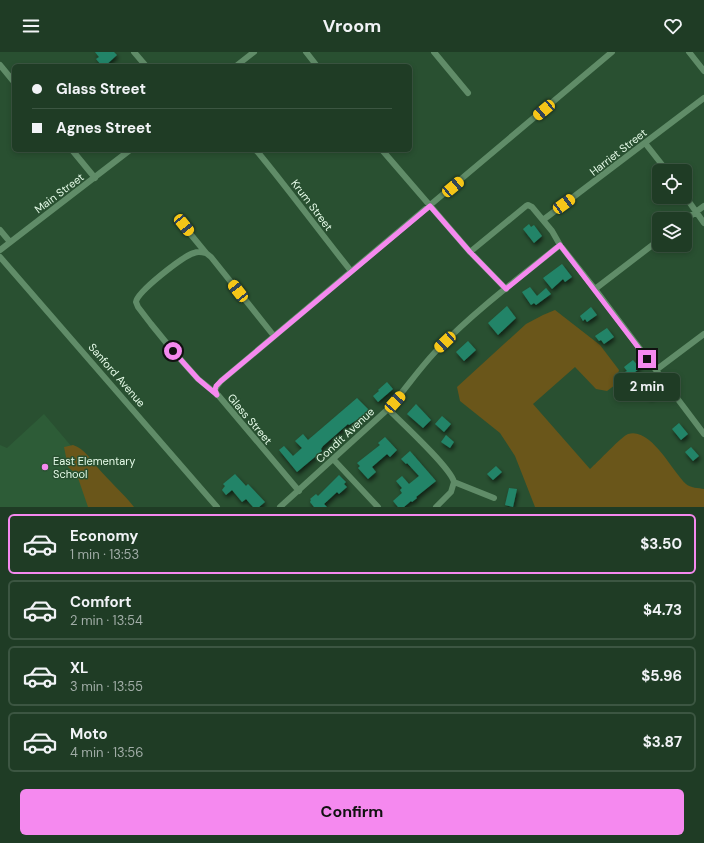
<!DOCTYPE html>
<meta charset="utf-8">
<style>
:root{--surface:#1f3c25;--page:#27432d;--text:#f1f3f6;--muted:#a1ada7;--line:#3c5642;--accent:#f589ef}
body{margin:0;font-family:"DM Sans",sans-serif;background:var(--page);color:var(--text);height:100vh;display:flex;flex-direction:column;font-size:15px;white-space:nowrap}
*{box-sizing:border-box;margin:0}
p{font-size:13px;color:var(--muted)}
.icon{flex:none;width:22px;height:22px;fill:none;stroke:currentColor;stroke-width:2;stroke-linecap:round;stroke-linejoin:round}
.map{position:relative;height:455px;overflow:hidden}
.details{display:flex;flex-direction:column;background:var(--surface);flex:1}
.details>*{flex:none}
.banner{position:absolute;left:12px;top:12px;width:400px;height:88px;border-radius:6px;box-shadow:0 2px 6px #0003,0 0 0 1px var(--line);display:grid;align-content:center;height:88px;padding:0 20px;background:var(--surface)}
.tools{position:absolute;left:652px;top:112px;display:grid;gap:8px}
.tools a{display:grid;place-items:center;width:40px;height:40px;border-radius:6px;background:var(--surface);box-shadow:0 2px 6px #0003,0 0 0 1px var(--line);font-size:20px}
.end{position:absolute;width:18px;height:18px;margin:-9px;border:5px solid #f589ef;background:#111;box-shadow:0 0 0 2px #111}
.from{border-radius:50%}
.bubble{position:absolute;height:28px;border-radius:6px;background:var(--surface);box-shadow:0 2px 6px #0003,0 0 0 1px var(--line);font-size:13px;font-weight:700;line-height:28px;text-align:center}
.car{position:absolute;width:12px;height:24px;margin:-12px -6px;border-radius:5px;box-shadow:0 0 3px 1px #0007;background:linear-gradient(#f5c518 24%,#345 0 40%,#f5c518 0 76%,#345 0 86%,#f5c518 0)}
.banner b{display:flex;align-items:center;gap:14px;height:38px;font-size:15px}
.banner b+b{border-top:1px solid var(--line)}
.banner i{width:10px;height:10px;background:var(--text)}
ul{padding:7px 0 0;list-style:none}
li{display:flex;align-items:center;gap:12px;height:60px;margin:0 8px 6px;padding:0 12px;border:2px solid var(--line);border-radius:6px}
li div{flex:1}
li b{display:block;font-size:15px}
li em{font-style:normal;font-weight:700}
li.on{border-color:var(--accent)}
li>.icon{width:36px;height:36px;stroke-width:1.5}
.primary-button{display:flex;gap:8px;margin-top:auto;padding:8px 20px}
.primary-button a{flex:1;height:46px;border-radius:6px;background:var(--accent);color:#111;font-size:16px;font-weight:700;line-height:46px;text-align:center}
header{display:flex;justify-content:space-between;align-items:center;height:52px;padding:0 20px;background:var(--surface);font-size:18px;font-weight:700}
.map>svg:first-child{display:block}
</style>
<header><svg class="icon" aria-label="menu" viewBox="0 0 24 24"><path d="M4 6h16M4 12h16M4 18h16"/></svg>Vroom<svg class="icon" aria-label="heart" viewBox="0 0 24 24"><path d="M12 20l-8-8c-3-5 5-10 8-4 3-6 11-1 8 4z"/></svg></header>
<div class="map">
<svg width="704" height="455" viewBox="0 0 704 455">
<defs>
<filter id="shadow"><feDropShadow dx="1.5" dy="3" stdDeviation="2" flood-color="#0009"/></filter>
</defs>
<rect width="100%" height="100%" fill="#295031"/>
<!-- built -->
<path fill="#2d5c37" d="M44,362L105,434L108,455H0V393L7,396Z"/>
<!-- green -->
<path fill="#6a561a" d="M555,258L600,293L619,318L615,333L607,339L596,337L575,315L533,352L590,417C597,411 622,384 628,382C651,375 672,419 686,432C690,436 699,436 704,437V455H535L515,404L500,381L460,349L457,335L526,272L543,263Z
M73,393C85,397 90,407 98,416C109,429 123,441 134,455H88L77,423L68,415L64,395Z"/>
<!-- building -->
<path fill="#238468" filter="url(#shadow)" d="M95,0H114L117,3L105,14H102L96,7L99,5Z
M529,172L531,175L534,173L542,184L534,191L523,177Z
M562,212L572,225L565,230L563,227L552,237L543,226Z
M530,235L537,244L546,236L551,242L536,253L534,251L531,253L522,240Z
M507,254L516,266L498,283L488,271Z
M591,255L597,263L587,270L585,267L583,269L580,264Z
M607,276L614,285L604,292L601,288L599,289L595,284Z
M468,289L476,298L464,309L456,300Z
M633,308L640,316L629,325L625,320L627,319L624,315Z
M647,328L657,341L650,346L640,334Z
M387,330L393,337L378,350L373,344L379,339L378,338Z
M357,346L369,358L363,364L349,373L348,372L323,394L321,397L322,399L297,420L279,398L284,394L293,404L302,396L295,389L303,382L308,388Z
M416,352L431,368L423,376L407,362Z
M442,364L451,372L444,380L435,372Z
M679,371L688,382L681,388L672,377Z
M446,383L454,390L450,396L441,390Z
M385,385L397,398L390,405L387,402L372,415L376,420L368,427L358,416L360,414L357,411L380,393L378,391Z
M691,395L699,404L693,409L685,400Z
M410,399L436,429L416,445L417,446L412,450L411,449L404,455H398L393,449L402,441L400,438L402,436L396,429L402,424L409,432L419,424L407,411L406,412L401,407Z
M496,414L502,420L493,428L487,422Z
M235,422L246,434L248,432L265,450L259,455H253L246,447L242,450L232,438L226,443L222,438L225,434L223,432Z
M339,423L346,430L344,432L347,435L339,442L337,440L324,452L327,455H314L310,450L311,448L310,447L316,442L318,444Z
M509,436L517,437L513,455L505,453Z"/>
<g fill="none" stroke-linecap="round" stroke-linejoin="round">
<!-- street -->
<path stroke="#608c68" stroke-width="6" d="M134,0L146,14
M306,0L317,14
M434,0L468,41
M689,0L704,19
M0,13L14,30
M236,14L254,0
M645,91L667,119
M72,98L95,126
M256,98C289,138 319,179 351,219
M382,98L470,200L506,237
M685,144L704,171
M543,168L704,46
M685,168L704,154
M183,173L206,201L211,205L274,284
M0,178L10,190
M0,198L130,98
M470,200L526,154L528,153L532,155L552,179L560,193L595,237L704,382
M206,201C202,200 198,199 194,201C183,204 137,240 136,250L138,255L151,272L173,299L198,327L218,343L299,439
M0,205L217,455
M595,237L659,188
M656,318L704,282
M217,343L215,338L217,334L221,329L612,0
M388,357C401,370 451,416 454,430L494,446
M334,408L378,455
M280,455L388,357C406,337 420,315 439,296C476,258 519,226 560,193
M436,455L451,440L454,430"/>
</g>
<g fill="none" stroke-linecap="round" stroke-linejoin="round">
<!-- route -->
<path stroke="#f589ef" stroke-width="5" d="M173,299L198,327L217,343L215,338L216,334L221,329L430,154L470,200L506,237L560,193L647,307"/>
</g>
<!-- markers -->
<circle fill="#f589ef" stroke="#295031" stroke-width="1.5" cx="45" cy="415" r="4"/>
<g text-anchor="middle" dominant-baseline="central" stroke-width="3" stroke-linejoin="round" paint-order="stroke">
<!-- street labels -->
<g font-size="11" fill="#e4fae7" stroke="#295031">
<text transform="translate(618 100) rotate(-38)">Harriet Street</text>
<text transform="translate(59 141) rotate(-37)">Main Street</text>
<text transform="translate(312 153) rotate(53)">Krum Street</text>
<text transform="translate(117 323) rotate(49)">Sanford Avenue</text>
<text transform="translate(250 367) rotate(50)">Glass Street</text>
<text transform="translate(345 383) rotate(-43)">Condit Avenue</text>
</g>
<!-- poi labels -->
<g font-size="11" fill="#e4fae7" stroke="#295031" text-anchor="start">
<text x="53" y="409">East Elementary<tspan x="53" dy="13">School</tspan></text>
</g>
</g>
</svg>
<div class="tools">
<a><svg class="icon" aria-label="locate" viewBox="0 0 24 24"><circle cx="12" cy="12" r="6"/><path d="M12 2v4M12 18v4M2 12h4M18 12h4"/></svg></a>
<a><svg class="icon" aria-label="layers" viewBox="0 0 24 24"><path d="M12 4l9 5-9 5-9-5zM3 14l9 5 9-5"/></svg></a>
</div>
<i class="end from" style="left:173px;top:299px"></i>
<i class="end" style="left:647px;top:307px"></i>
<div class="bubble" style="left:614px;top:321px;width:66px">2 min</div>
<i class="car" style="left:544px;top:58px;rotate:230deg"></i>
<i class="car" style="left:453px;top:135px;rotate:50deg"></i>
<i class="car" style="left:564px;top:152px;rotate:54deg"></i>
<i class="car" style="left:184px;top:173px;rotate:141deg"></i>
<i class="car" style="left:238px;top:239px;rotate:322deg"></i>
<i class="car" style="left:445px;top:290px;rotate:227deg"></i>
<i class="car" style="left:395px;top:350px;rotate:42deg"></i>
<div class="banner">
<b><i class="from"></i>Glass Street</b>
<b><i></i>Agnes Street</b>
</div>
</div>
<section class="details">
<ul>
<li class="on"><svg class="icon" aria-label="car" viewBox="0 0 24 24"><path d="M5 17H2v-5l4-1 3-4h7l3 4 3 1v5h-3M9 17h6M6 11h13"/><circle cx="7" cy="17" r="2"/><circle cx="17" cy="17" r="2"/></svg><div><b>Economy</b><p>1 min · 13:53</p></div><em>$3.50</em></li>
<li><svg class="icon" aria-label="car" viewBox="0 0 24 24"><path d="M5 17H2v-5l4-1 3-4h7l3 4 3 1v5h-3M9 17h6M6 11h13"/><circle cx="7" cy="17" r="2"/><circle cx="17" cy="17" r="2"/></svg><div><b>Comfort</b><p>2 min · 13:54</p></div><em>$4.73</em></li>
<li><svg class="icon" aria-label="car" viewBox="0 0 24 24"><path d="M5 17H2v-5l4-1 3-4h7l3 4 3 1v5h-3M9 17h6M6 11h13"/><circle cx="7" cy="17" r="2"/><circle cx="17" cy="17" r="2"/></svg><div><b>XL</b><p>3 min · 13:55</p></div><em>$5.96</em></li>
<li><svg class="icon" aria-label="car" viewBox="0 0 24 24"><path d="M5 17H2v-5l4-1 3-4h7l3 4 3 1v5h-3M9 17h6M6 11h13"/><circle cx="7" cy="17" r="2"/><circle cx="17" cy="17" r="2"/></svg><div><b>Moto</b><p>4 min · 13:56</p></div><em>$3.87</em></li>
</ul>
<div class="primary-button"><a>Confirm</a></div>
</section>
